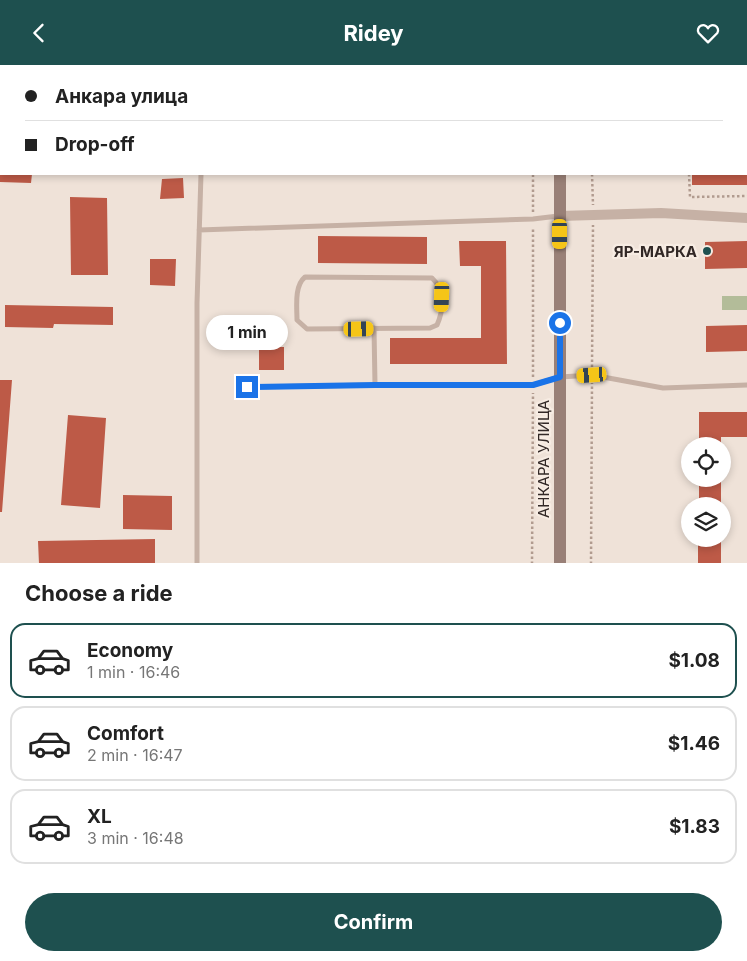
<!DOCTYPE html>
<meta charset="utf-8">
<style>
:root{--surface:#fff;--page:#f6f6f6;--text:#222;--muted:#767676;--line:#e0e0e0;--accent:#1e504f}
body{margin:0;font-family:Inter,sans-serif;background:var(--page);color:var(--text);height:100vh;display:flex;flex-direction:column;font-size:19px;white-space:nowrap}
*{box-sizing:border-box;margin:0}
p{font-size:16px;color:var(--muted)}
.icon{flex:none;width:28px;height:28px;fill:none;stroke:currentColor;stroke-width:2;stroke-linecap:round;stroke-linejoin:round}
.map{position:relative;height:498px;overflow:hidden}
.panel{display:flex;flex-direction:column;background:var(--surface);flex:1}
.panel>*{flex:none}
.top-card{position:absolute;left:0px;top:0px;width:748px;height:110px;box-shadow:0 2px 8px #0003;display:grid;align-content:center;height:110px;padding:0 25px;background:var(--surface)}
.buttons{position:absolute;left:681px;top:372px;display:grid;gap:10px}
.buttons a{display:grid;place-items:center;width:50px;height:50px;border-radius:50%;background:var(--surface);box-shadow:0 2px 8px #0003;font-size:25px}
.end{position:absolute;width:22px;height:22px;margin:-11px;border:6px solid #1a73e8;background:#fff;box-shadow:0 0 0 2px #fff}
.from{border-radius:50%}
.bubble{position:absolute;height:35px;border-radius:18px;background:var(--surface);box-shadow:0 2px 8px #0003;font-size:16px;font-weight:700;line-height:35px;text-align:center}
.car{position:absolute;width:15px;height:30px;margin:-15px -8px;border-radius:6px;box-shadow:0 0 4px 1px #0007;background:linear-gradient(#f5c518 24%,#345 0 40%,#f5c518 0 76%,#345 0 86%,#f5c518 0)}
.top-card b{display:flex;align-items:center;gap:18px;height:48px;font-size:19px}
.top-card b+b{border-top:1px solid var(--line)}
.top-card i{width:12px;height:12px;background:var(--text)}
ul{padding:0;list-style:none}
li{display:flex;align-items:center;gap:15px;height:75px;margin:0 10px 8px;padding:0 15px;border:2px solid var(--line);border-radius:15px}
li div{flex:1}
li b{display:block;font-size:19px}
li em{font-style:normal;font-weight:700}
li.selected{border-color:var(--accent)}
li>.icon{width:45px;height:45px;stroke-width:1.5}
h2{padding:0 25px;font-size:22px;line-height:60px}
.primary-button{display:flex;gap:10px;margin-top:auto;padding:10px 25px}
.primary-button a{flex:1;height:58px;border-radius:30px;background:var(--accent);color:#fff;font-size:20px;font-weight:700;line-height:58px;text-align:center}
header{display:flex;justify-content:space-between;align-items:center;height:65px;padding:0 25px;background:var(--accent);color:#fff;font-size:22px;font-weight:700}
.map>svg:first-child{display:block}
</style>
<header><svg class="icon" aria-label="back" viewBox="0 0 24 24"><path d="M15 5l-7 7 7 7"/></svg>Ridey<svg class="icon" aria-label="heart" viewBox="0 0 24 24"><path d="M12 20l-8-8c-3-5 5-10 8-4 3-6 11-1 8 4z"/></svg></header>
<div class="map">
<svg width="747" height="499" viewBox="0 0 747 499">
<rect width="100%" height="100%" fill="#efe2d8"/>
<!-- green -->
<path fill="#b3bc99" d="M722,231H747V245H722Z"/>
<!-- building -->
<path fill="#bd5a47" d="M0,109H32L31,118L0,117Z
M692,109H747V120H692Z
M183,113L184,133L160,134L162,114Z
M70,132L107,133L108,210H71Z
M318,171L427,172V199L318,198Z
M459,176H506L507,299H390V273H481V201H460Z
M747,176V203L705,204V177Z
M150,194H176L175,221L150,220Z
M5,240L113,242V260L54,259L53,263L5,262Z
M747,260V286L706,287V261Z
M259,282H284V305H259Z
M0,315H12L2,447H0Z
M699,347H747V372H721V381H699Z
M68,350L106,353L100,443L61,440Z
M699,414H721V441H699Z
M123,430L172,431V465L123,464Z
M155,474V499H39L38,476Z
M698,474H721V499H698Z"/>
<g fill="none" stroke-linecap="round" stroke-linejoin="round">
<!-- path -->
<path stroke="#b19b8f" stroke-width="2.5" stroke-dasharray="2.5 2.5" stroke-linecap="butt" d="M533,1V0
M746,91H747
M592,109L593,140
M689,109L690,132L747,131
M533,147V109
M592,302L593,160
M533,312V163
M532,499L533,328
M591,499L592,318"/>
<!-- service -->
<path stroke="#c6b1a5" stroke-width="5" d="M204,1V0
M199,165L533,154L558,151
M305,212L432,213C445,225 444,244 437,260L430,263L307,264L297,255C297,242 294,221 305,212Z
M374,263L375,320
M247,322L375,320H533L560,312L592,310L663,323L747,320
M197,499V238L201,109"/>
<!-- minor -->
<path stroke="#c6b1a5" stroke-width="10" d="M560,151L661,148L747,153"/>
<!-- secondary -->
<path stroke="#998077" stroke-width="12" d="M560,1V0
M560,499V109"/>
</g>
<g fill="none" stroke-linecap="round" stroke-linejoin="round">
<!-- route -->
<path stroke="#1a73e8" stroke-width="6" d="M247,322L375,320H533L560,312V258"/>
</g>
<!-- markers -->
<circle fill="#1e504f" stroke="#f7ece3" stroke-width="2" cx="707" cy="186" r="5"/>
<g text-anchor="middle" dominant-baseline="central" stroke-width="4.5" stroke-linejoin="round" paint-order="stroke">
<!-- poi labels -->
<g font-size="15" font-weight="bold" fill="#322826" stroke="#f7ece3" text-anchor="end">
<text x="697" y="186">ЯР-МАРКА</text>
</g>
<!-- street labels -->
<g font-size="15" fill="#322826" stroke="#f7ece3">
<text transform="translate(543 394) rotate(-90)">АНКАРА УЛИЦА</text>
</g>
</g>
</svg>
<div class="buttons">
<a><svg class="icon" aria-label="locate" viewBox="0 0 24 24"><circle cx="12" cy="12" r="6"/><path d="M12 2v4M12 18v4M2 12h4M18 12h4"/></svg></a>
<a><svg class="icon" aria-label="layers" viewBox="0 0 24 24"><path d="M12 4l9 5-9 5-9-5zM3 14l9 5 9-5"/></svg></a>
</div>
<i class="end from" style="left:560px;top:258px"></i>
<i class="end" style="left:247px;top:322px"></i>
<div class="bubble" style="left:206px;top:250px;width:82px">1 min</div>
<i class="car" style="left:560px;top:169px;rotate:180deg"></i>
<i class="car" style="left:442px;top:232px;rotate:182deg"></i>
<i class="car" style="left:359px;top:264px;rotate:89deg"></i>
<i class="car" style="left:592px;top:310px;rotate:266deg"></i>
<div class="top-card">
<b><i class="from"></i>Анкара улица</b>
<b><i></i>Drop-off</b>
</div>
</div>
<section class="panel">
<h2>Choose a ride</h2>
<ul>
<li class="selected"><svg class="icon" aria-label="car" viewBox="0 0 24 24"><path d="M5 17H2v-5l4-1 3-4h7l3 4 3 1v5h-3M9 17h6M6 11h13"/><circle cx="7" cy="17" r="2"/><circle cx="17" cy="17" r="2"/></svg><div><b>Economy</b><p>1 min · 16:46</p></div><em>$1.08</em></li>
<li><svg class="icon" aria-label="car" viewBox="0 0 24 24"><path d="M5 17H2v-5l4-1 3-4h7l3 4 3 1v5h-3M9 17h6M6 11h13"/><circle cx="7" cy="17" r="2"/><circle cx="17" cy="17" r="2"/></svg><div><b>Comfort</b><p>2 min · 16:47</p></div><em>$1.46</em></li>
<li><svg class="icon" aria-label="car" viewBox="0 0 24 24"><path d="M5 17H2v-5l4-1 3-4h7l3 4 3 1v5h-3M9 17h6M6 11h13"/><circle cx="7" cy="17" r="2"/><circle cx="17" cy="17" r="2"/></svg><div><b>XL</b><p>3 min · 16:48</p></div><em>$1.83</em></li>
</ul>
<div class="primary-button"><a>Confirm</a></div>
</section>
